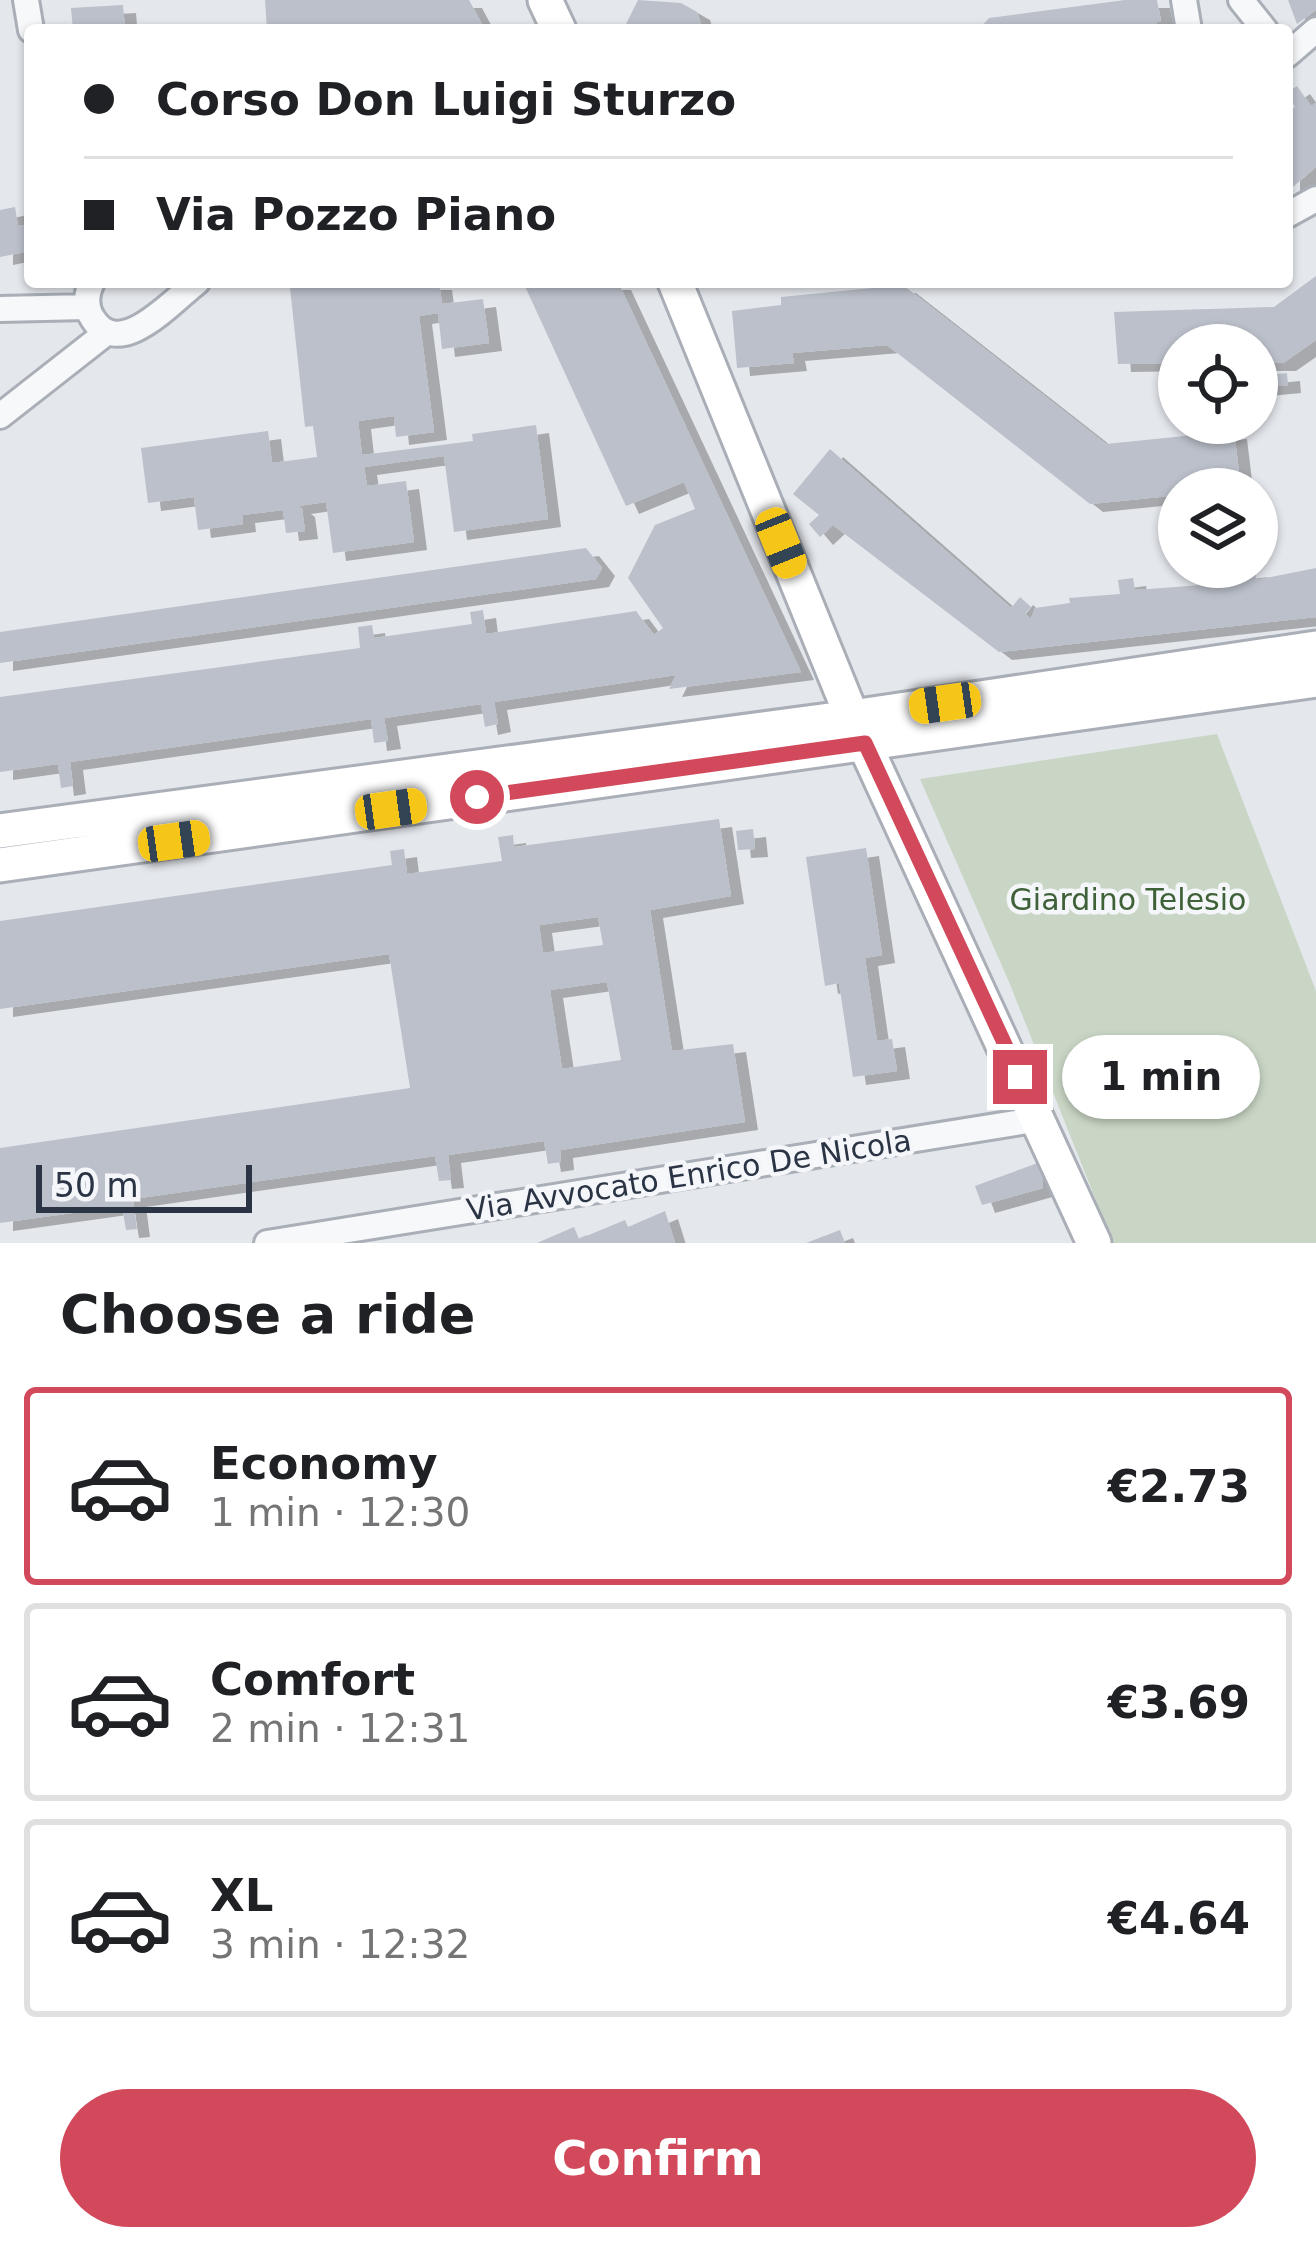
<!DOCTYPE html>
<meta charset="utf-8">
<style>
:root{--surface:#fff;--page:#f2f2f2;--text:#202124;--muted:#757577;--line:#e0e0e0;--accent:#d1495b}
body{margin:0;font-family:"DejaVu Sans",sans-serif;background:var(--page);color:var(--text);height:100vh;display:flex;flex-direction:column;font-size:45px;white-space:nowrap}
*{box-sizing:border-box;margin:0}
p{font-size:39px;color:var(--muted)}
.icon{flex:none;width:66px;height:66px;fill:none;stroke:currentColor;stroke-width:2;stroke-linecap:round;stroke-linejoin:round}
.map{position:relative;height:1243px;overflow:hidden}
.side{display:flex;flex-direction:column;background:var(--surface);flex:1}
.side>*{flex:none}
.hud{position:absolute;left:24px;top:24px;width:1269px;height:264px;border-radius:12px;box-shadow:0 3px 9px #0004;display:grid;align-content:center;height:264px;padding:0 60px;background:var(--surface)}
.buttons{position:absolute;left:1158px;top:324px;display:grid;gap:24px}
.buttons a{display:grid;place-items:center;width:120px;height:120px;border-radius:50%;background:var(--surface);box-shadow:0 3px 9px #0004;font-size:60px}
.scale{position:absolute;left:36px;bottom:30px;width:216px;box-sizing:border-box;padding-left:12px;border:6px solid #2b3445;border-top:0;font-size:33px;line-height:42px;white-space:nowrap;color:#2b3445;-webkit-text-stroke:9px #f4f6f9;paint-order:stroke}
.end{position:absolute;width:54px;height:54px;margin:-27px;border:15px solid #d1495b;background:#fff;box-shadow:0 0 0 6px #fff}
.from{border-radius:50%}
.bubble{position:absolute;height:84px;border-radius:42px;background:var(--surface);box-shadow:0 3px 9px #0004;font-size:39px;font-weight:700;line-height:84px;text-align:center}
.car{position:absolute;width:36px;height:72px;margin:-36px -18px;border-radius:15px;box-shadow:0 0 9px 3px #0007;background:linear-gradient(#f5c518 24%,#345 0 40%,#f5c518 0 76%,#345 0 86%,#f5c518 0)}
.hud b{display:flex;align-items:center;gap:42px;height:114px;font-size:45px}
.hud b+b{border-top:3px solid var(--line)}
.hud i{width:30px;height:30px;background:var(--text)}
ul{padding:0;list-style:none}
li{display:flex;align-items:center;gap:36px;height:198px;margin:0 24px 18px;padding:0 36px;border:6px solid var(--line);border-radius:12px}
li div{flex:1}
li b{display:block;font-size:45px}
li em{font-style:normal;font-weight:700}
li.on{border-color:var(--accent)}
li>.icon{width:108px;height:108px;stroke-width:1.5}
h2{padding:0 60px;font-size:54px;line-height:144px}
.cta{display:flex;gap:24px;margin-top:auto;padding:24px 60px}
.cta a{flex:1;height:138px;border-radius:72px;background:var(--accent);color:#fff;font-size:48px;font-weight:700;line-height:138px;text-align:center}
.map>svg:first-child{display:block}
</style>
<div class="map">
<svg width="1316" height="1243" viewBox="0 0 1316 1243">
<defs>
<filter id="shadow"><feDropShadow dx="13" dy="8" stdDeviation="0" flood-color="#0004"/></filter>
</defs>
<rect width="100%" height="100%" fill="#e4e7ec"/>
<!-- green -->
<path fill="#c9d6c5" d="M1217,734L1316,991V1243H1113L1009,982L920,779Z"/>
<!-- building -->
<path fill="#bbc0ca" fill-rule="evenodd" filter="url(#shadow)" d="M265,0H469L485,30H267Z
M638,0L681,3L697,12L702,27L700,30H623Z
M1125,0H1157L1161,21L1157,22V30H978L989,18Z
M1288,0H1316V10L1297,24Z
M123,5L125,30H73L71,8Z
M1297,86L1311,106L1316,103V167L1287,192V112L1295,107L1287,93Z
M15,207L18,226L30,224V251L0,257V210Z
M1316,276V340L1283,363H1257V345H1179V363L1118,364L1114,312L1274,307Z
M336,282H439L442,304L483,299L489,343L442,349L438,313L419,316L434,432L396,437L394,416L358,421L362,455L473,441L472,434L536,425L548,519L454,532L444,456L364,467L367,486L406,481L414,542L333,553L326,502L298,506L302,509L305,531L286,533L283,510L242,515L243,524L198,530L194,497L148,503L141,448L268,431L272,463L317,457L313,426L305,427L290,288Z
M523,282H618L801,672L669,689L676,675L494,702L498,724L485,727L481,704L384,718L388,741L374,743L371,719L70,762L73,786L61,788L58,764L0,772V697L360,648L358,627L372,625L374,638L472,624L470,612L483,610L486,634L636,611L654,635L663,628L628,578L655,525L695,509L684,482L626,506Z
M903,285L1106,444L1234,431L1241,489H1179V495L1090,504L887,345L792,353L794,363L737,368L732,311L781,305V297Z
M1287,373L1288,385L1257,388V376Z
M830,449L1011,608L1020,597L1031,607L1025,614L1031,619L1035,608L1070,603L1069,598L1120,594L1118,580L1133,578L1135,590L1241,582L1240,571L1255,569L1256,580L1316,568V617L999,652L833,525L820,537L809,524L819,515L793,494Z
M586,548L602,568L596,579L0,663V632Z
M719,819L731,896L650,910L672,1051L733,1044L745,1122L560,1150L561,1162L548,1164L544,1141L448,1155L451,1180L439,1181L435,1156L133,1199L137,1229L126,1230L122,1206L0,1223V1148L410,1088L389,954L0,1009V921L392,865L390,851L404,849L407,874L502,861L498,837L513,835L514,847ZM598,917L603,945L543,953L539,925ZM607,982L621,1060L562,1069L550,990Z
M753,829L755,849L738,850L736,831Z
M866,848L882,955L865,958L877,1041L892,1039L897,1071L853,1077L839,983L825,986L806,857Z
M1043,1161V1188L982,1205L975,1186Z
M665,1211L675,1243H537L574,1227L579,1239L625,1220L628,1227Z
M840,1230L845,1243H806Z"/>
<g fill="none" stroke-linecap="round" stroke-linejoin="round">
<defs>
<path id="street" d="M26,0L31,30
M1184,0L1189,30
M1241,0L1265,30
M1287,55L1316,30
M1287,215L1316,199
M92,282C86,294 85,307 93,319C120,361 171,302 197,282
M0,309L87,307
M0,416L106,333
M267,1243L1040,1119"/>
<path id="secondary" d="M545,0L559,30
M675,282L852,717L1094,1243
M0,831L852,717L1316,648
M0,865L1316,680"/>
</defs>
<!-- street casing -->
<use href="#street" stroke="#a9aeb7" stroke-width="30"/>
<!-- secondary casing -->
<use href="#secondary" stroke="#a9aeb7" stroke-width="39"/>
<!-- street -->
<use href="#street" stroke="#f7f8fa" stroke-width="24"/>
<!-- secondary -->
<use href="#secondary" stroke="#fff" stroke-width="33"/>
</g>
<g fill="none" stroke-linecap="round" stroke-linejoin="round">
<!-- route -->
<path stroke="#d1495b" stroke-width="15" d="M477,797L865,743L1020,1077"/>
</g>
<g text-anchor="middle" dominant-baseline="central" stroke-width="9" stroke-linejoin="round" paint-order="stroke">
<!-- park labels -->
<g font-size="30" fill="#3f6138" stroke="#f4f6f9">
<text x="1128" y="899">Giardino Telesio</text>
</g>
<!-- street labels -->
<g font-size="30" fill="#2b3445" stroke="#f4f6f9">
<text transform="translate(689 1175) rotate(-9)">Via Avvocato Enrico De Nicola</text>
</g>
</g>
</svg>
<div class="buttons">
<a><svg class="icon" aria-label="locate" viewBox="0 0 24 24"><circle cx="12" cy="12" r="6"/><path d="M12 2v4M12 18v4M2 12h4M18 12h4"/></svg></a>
<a><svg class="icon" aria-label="layers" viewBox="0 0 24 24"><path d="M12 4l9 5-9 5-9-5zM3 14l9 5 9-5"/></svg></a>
</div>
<div class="scale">50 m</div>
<i class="end from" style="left:477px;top:797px"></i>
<i class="end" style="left:1020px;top:1077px"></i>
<div class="bubble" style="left:1062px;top:1035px;width:198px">1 min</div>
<i class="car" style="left:781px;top:543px;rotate:158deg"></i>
<i class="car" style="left:945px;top:703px;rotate:262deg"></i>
<i class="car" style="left:391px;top:809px;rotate:82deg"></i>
<i class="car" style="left:174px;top:841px;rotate:82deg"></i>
<div class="hud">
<b><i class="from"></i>Corso Don Luigi Sturzo</b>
<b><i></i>Via Pozzo Piano</b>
</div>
</div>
<section class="side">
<h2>Choose a ride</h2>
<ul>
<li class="on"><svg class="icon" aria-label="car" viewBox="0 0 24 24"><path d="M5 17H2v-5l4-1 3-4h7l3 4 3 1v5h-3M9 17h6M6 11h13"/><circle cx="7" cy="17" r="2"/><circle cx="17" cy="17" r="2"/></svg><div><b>Economy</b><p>1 min · 12:30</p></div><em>€2.73</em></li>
<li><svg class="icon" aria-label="car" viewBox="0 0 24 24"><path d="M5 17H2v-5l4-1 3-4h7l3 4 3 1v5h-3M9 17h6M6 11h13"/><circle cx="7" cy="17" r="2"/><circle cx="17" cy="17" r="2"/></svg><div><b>Comfort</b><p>2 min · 12:31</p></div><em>€3.69</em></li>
<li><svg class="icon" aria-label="car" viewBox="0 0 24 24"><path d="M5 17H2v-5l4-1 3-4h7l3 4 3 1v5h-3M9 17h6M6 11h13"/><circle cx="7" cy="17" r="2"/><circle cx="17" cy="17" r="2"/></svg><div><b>XL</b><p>3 min · 12:32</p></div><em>€4.64</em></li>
</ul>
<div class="cta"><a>Confirm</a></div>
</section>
